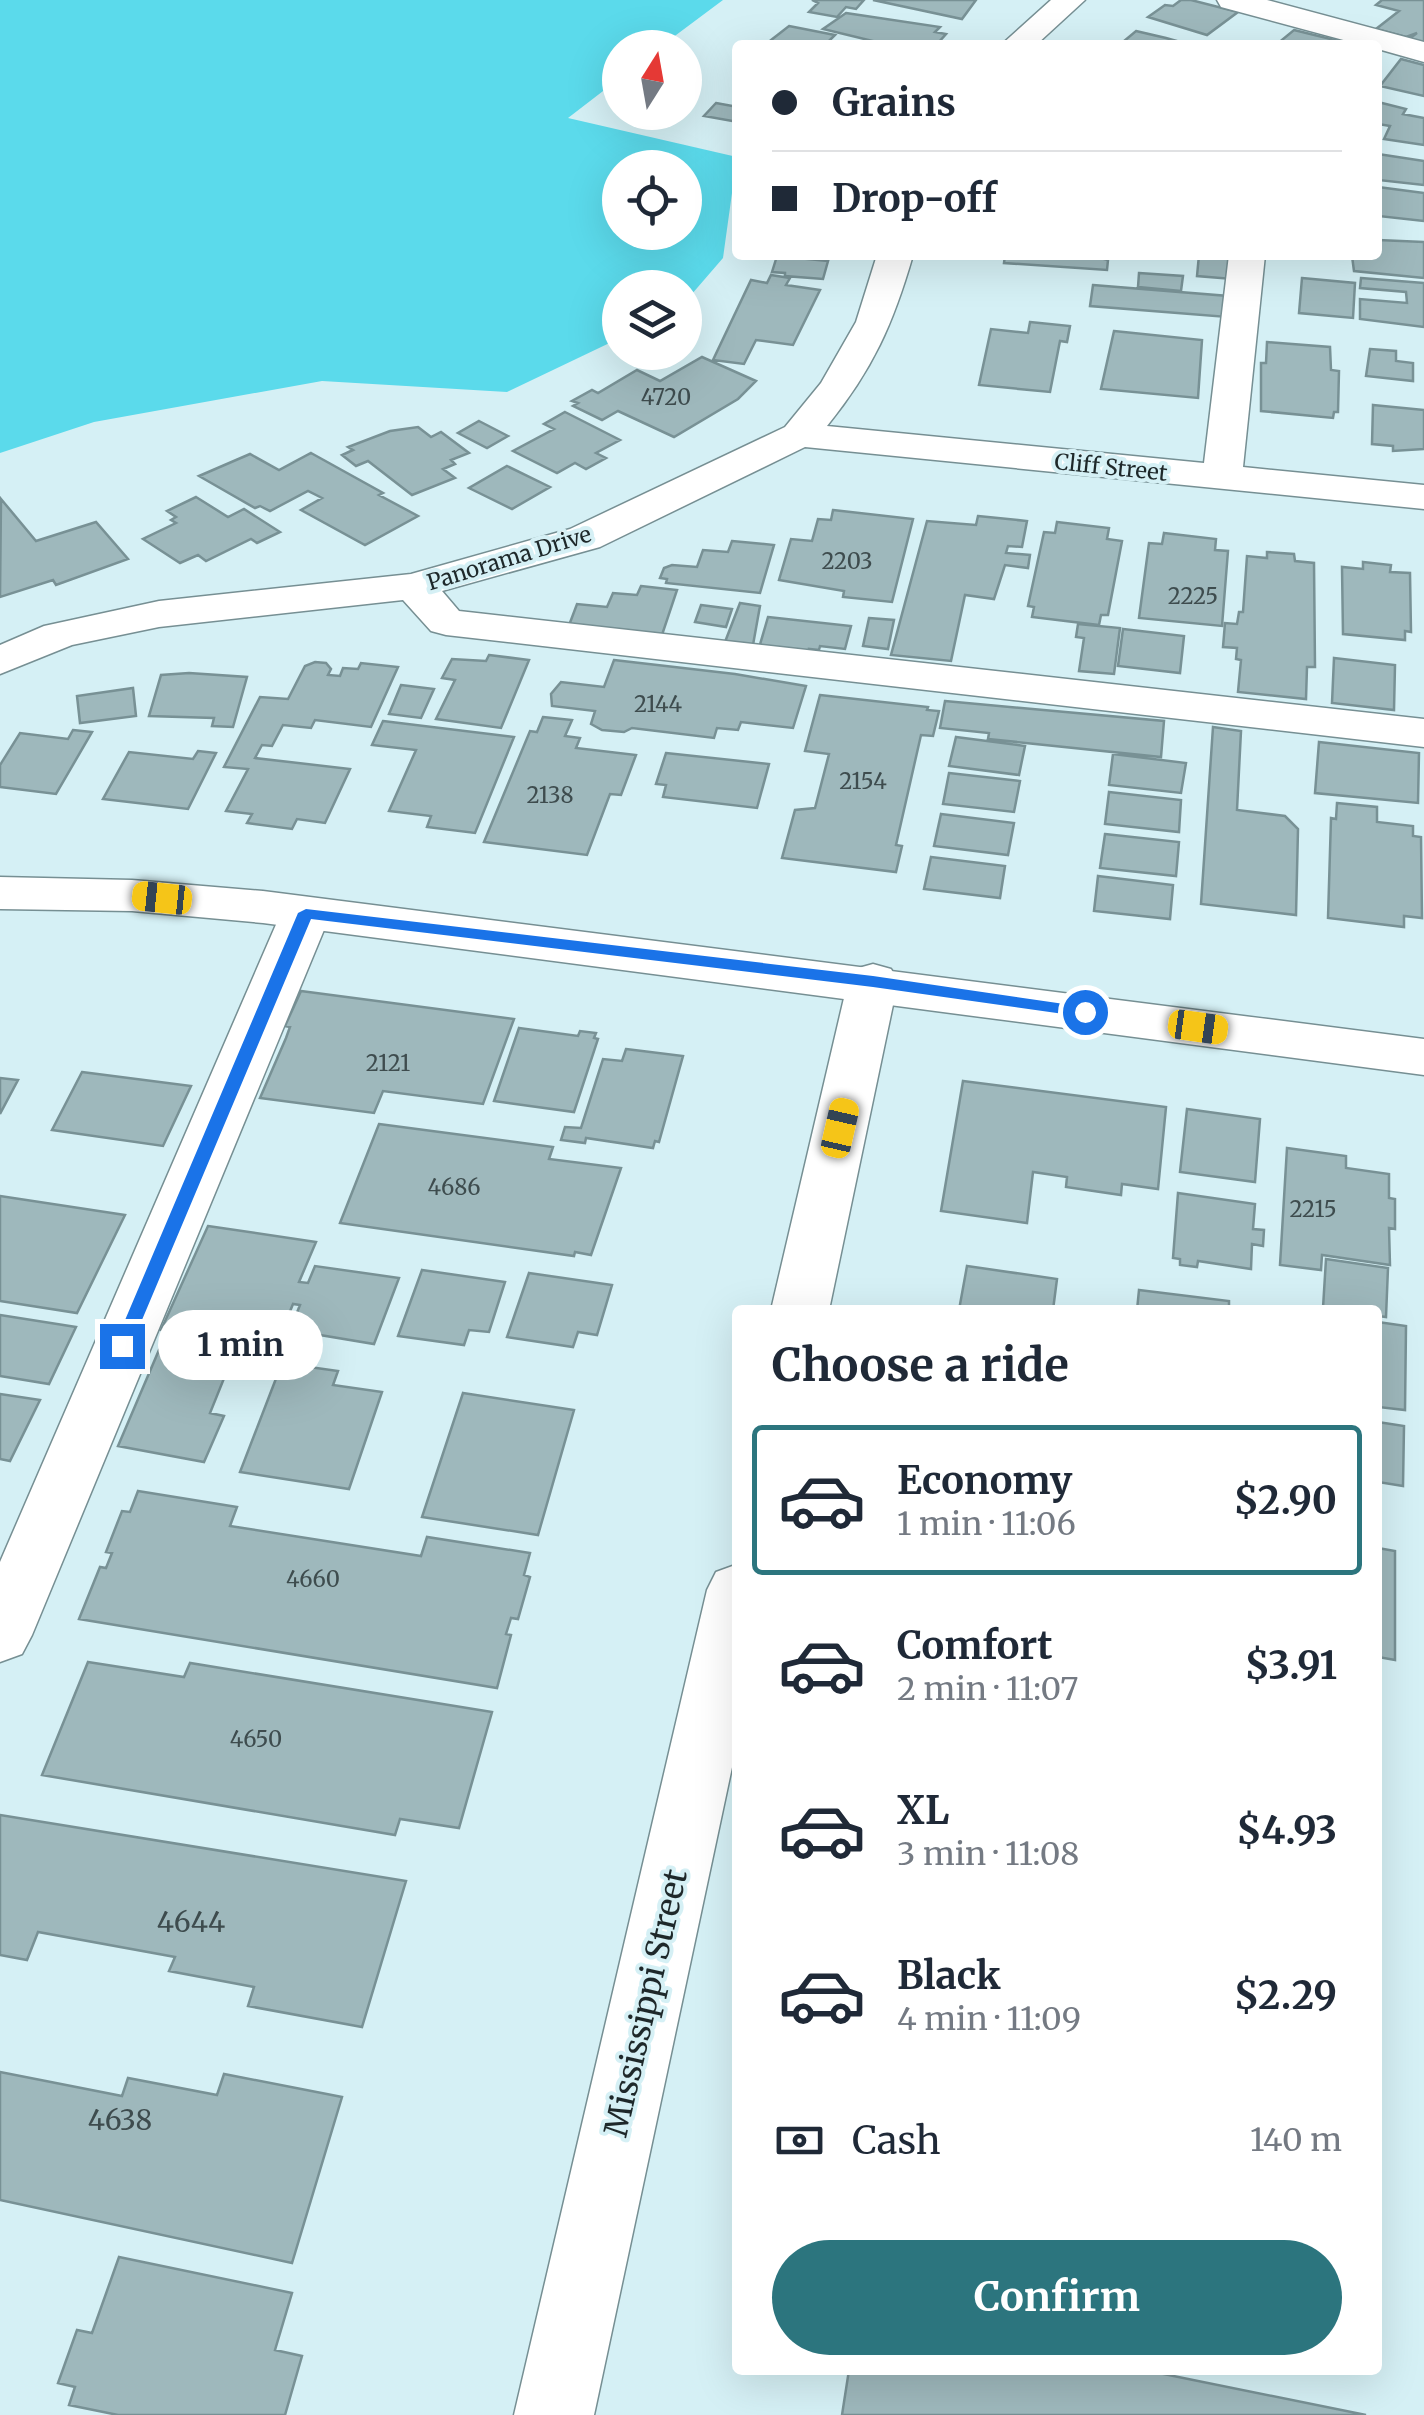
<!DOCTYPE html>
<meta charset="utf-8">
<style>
:root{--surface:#fff;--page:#f6f6f7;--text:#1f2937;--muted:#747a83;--line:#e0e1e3;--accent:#2c757e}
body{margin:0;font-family:Merriweather,serif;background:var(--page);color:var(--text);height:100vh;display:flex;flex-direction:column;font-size:38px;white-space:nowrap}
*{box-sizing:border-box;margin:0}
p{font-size:32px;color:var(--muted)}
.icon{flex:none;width:55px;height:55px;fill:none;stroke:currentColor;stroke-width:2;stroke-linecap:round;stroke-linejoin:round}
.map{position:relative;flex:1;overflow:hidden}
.details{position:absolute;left:732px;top:1305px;width:650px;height:1070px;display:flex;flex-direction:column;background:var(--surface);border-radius:10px;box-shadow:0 10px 40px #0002}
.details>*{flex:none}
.hud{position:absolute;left:732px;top:40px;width:650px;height:220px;border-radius:10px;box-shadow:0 10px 40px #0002;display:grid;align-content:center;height:220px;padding:0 40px;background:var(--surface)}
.needle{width:65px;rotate:11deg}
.fabs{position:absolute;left:602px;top:30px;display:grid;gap:20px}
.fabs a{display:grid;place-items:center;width:100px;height:100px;border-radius:50%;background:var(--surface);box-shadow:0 10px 40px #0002;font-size:50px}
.end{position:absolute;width:45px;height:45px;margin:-22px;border:12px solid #1a73e8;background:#fff;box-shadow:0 0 0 5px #fff}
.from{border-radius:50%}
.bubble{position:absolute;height:70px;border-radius:35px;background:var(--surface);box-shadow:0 10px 40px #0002;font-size:32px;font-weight:700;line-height:70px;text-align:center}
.car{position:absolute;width:30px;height:60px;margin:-30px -15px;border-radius:12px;box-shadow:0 0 8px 2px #0007;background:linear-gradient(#f5c518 24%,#345 0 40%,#f5c518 0 76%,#345 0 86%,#f5c518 0)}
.hud b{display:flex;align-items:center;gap:35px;height:95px;font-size:38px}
.hud b+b{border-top:2px solid var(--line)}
.hud i{width:25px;height:25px;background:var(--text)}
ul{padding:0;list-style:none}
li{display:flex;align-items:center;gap:30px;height:150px;margin:0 20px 15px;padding:0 20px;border:5px solid transparent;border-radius:10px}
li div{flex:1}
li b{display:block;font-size:38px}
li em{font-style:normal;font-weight:700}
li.selected{border-color:var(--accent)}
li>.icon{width:90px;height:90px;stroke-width:1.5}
h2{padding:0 40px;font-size:45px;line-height:120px}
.pay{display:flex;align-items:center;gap:25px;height:110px;padding:0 40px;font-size:38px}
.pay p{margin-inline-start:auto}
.cta{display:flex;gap:20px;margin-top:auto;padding:20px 40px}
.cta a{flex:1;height:115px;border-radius:60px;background:var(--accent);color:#fff;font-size:40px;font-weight:700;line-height:115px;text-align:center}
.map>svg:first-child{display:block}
</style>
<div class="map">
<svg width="1424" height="2415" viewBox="0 0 1424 2415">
<rect width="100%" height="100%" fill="#d5f0f5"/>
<!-- green -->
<path fill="#5bdaeb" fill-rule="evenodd" d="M0,0H723L660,47L620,48V78L568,118L737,157L723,258L685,302V288H620V338L507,392L322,381L94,422L0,453ZM620,168H685V232H620Z"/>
<!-- building -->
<path fill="#9eb8bc" stroke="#789195" stroke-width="2.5" d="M864,0L856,9L846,7L837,17L809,12L818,3L812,0Z
M873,0H976L962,19Z
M1181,0H1191L1238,12L1207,35L1148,17L1165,5L1173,6Z
M1382,0H1424V47L1405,42L1417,33L1406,37L1376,29L1399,11L1376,5Z
M846,13L940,27L935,32L946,34L938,43L889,45L823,29Z
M789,26L835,35L827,43L766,44Z
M1294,30L1339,41L1334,45L1277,44Z
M1136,31L1166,38L1191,45H1125L1127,43L1123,42Z
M1401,59L1424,65V96L1380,86Z
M1378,102L1406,109L1403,114L1424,118V145L1384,139L1390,126L1378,124Z
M716,103L738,107V122L704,116Z
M1378,154L1424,161V185L1378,180Z
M1378,187L1424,193V221L1378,216Z
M1378,240L1424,242V278L1354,271L1352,256L1330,255H1378Z
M1005,255H1125L1093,256L1108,260L1107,270L1004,263Z
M1199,255H1235L1232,279L1197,276Z
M777,256L828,261L823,279L785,276V273L772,272Z
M1139,273L1183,276L1181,291L1138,287Z
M771,275L790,278L786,285L820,290L793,345L756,340L744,364L713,360L751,280L767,283Z
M1302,278L1355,283L1353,318L1299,313Z
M1361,278L1424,283V327L1360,319V299L1407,303L1406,292L1360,288Z
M1093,285L1228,296L1227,317L1090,306Z
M1030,322L1070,326L1067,342L1060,341L1050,392L979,385L991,329L1028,333Z
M1114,331L1202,340L1198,398L1101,389Z
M1267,342L1330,347L1331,370L1339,371L1338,412H1334L1333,418L1261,411V363H1266Z
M1370,349L1396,351V361L1413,363V381L1366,376Z
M702,357L756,381L738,399L674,437L618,411L602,420L573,406L578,403L572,401L592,390L598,393L637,370L660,381Z
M1373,405L1424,410V449L1393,451V446L1372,444Z
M565,412L620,440L596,453L606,458L586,469L575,463L557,473L513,451L554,429L544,424Z
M479,421L508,436L487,448L458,433Z
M418,427L431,437L441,432L469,453L451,460L455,464L443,469L455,478L412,495L368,461L356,466L342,455L353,450L348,447L390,431Z
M311,453L383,493L379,495L418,516L365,545L301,510L322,498L308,491L270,511L260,506L255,508L199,476L250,454L279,470Z
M507,466L550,487L512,509L469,488Z
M196,497L228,517L244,509L280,532L257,543L251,539L206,561L198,555L180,563L143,539L176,523L171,520L176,517L167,511Z
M1,499L36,541L96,522L128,559L56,585L53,580L0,597Z
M833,510L913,519L892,602L843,597L844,591L779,580L791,539L812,541L818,519L831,520Z
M978,516L1027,521L1022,547L1008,546L1006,553L1030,555L1028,568L1005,565L994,599L965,595L951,661L891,655L927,521L976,525Z
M1057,522L1109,528L1107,539L1122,541L1108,615H1101L1099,625L1032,617L1034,607L1028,606L1044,532L1055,533Z
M1164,533L1216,539L1215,550L1228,551L1222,626L1139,618L1149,543L1162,544Z
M732,541L774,545L760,593L666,583L667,579L660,578L664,568L672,565L697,567L703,550L728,552Z
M1267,552L1294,554L1295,561L1314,563L1315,667H1307L1306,699L1238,692L1241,660L1236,659L1237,648L1223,647L1225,623L1237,624L1239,612H1243L1247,556L1267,558Z
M1363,562L1391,565L1390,572L1410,573L1411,632L1405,631V640L1343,634L1342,567L1363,569Z
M641,586L677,590L661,638L568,628L577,604L607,607L613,593L637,595Z
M740,603L760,606L753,645L725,642Z
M701,605L732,609L726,627L695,622Z
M768,617L851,626L845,649L820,646L819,650L809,649V653L759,648Z
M869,618L894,620L888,649L863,646Z
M1078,624L1120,628L1114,674L1079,671L1084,638L1076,637Z
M1123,629L1184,636L1180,673L1118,666Z
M489,655L529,660L501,728L436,719L455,680L442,678L452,659L486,661Z
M1334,658L1395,665L1394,710L1332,703Z
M614,660L735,674L806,686L793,728L741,722L738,730L717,728L714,738L632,728L624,732L602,730L591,724L595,711L552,706L551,694L561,682L604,687Z
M315,662L326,663L331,669L328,675L340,676L343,668L358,669L361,663L398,667L371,727L315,720L311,728L283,725L272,746L262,745L255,758L350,769L325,823L297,819L292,829L247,823L252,814L226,811L248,769L224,767L260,697L288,699L305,666Z
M189,673L247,677L233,727L212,726L214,718L149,716L161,675Z
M401,685L434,689L421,718L389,714Z
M133,688L136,716L80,723L77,696Z
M820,695L928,707L927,710L939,711L933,736L921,735L896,845L902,846L896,872L782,858L795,810L815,808L829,754L805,751Z
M945,701L1164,721L1161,757L988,739L989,733L940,728Z
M543,717L572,720L565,736L580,738L576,748L636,755L621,795L610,794L587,855L484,842L530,731L537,732Z
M383,721L514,737L475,833L427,827L431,816L389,811L416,750L372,745Z
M1213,727L1241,731L1237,810L1285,816L1298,829L1296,915L1201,904Z
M73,730L92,732L56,794L0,787V765L20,733L68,739Z
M956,737L1025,746L1019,775L949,766Z
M1319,742L1419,753L1418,803L1315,793Z
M198,751L216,753L188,809L103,799L129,752L193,759Z
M666,753L769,764L757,808L663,797L666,785L656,784Z
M1113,754L1186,763L1181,793L1109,785Z
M949,773L1020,781L1014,812L943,804Z
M1109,792L1181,800L1179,832L1105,824Z
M1337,803L1377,807V822L1413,826V836L1421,837L1422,918L1404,916V927L1328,918L1331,818L1336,819Z
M941,814L1014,823L1008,855L934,846Z
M1105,834L1179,842L1176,876L1100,868Z
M931,857L1005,866L1000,898L924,889Z
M1098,876L1173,885L1170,919L1094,911Z
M301,991L514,1019L483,1104L383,1091L374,1113L260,1098L286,1038L290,1027L285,1026Z
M519,1028L578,1036L580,1031L596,1033L594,1038L598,1039L574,1112L494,1101Z
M626,1049L683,1056L659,1142L655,1141L653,1148L586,1138L585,1143L561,1140L565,1127L581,1128L603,1059L622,1061Z
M82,1072L191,1086L163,1146L52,1130Z
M0,1078L18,1080L0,1114Z
M963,1081L1166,1107L1158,1189L1122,1184L1121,1195L1066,1187L1067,1177L1033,1172L1027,1223L941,1211Z
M1187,1109L1260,1119L1255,1182L1180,1172Z
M379,1124L553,1147L549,1159L621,1168L591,1255L575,1252L574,1256L340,1223Z
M1287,1148L1346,1156V1168L1389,1174V1198L1395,1199V1229L1389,1228L1390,1265L1322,1255L1321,1270L1280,1265Z
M1178,1193L1255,1204L1253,1229L1264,1230L1263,1246L1252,1244L1251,1269L1198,1261L1197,1267L1180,1265V1259L1173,1258Z
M0,1196L125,1215L77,1313L0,1301Z
M208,1226L316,1242L299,1282L308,1283L315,1266L399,1278L374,1344L290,1330L300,1305L293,1304L280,1336L254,1332L249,1343L161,1330Z
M1326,1259L1388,1268L1386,1317L1378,1316V1310L1323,1308Z
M967,1266L1057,1279L1053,1310H959Z
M422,1270L505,1282L489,1332L469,1330L464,1345L398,1336Z
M529,1273L612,1285L597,1335L578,1332L573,1347L507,1337Z
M1139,1290L1229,1301V1310H1137Z
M0,1315L76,1327L49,1384L0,1376Z
M1378,1322L1406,1326L1405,1410L1378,1407Z
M159,1350L231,1361L210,1413L224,1416L204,1462L118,1446Z
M288,1364L338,1371L333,1385L382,1392L349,1489L240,1472L277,1376L283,1377Z
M463,1393L574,1410L538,1535L422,1517Z
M0,1394L40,1400L10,1461L0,1459Z
M1378,1422L1404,1426L1403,1486L1378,1482Z
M138,1491L237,1507L230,1526L421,1556L427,1537L530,1553L524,1575L530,1577L518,1619L511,1618L506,1634L511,1635L497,1688L79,1619L100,1567L106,1568L112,1553L106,1552L122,1511L130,1512Z
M1378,1548L1395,1551V1660L1378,1657Z
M88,1662L184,1677L190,1663L492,1712L459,1828L400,1819L395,1835L42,1775Z
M0,1815L406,1881L362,2027L248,2006L254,1987L169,1971L175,1957L38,1932L27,1960L0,1955Z
M0,2072L122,2096L128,2078L217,2095L224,2074L342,2097L292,2263L0,2200Z
M119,2257L292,2293L275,2350L302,2356L285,2415H118L69,2405L75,2387L58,2383L77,2330L92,2333Z
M849,2370H1144L1366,2415H842Z"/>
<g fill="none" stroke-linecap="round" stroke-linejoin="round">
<defs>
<path id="minor" d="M1051,0H1085L1036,45H1001Z
M1217,0H1267L1424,42V62L1378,49V45H1362L1221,7Z
M877,255H913C893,324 873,369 827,426L1204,463L1229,255H1265L1243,467L1424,485V509L805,447L600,547L442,591L459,611L1424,719V747L446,635L431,631L403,600L159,627L72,645L0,674V645L44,626L159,601L411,574L570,529L785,427L821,383L856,322Z
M306,897L323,902L331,913L32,1635L22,1654L0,1662V1562L281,913L289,902Z
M873,964L891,969L898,981L829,1310H771L848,981L855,969Z
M738,1564V1739L594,2415H514L707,1590L716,1572Z"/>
<path id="major" d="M0,877L132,880L263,891L1424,1039V1075L263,923L132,911L0,909Z"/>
</defs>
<!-- minor casing -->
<use href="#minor" stroke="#768f93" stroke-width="3"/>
<!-- major casing -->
<use href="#major" stroke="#768f93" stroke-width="3"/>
<!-- minor -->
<use href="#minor" fill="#fff" fill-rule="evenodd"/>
<!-- major -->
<use href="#major" fill="#fff" fill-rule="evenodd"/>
</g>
<!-- route -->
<path fill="#1a73e8" d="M306,909L873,976L1085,1007L1093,1012L1085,1017L873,987L311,919L131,1346L122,1353L116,1351L114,1346L298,913Z"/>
<g text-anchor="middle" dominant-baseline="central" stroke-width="8" stroke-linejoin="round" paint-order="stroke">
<!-- number labels -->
<g font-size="22" fill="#3e4c4e">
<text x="666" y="397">4720</text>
<text x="847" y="561">2203</text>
<text x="1193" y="596">2225</text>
<text x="658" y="704">2144</text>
<text x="863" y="781">2154</text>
<text x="550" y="795">2138</text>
<text x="388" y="1063">2121</text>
<text x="454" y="1187">4686</text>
<text x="1313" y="1209">2215</text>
<text x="313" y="1579">4660</text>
<text x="256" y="1739">4650</text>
</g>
<!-- far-street labels -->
<g font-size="22" fill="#1e282a" stroke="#d5f0f5">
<text transform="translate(1111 467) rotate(6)">Cliff Street</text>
<text transform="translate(509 558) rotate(-17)">Panorama Drive</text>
</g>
<!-- near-number labels -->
<g font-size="28" fill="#3e4c4e">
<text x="191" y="1922">4644</text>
<text x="120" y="2120">4638</text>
</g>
<!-- near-street labels -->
<g font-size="32" fill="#1e282a" stroke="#d5f0f5">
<text transform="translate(646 2003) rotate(-77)">Mississippi Street</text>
</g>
</g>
</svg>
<div class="fabs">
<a><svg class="needle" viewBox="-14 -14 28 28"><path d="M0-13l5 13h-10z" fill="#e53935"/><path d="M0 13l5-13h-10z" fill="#747a83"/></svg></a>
<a><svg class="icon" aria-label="locate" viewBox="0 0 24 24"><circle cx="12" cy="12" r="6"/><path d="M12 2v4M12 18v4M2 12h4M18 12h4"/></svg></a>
<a><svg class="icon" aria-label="layers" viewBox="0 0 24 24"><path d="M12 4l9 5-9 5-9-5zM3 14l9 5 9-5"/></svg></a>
</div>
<i class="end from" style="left:1085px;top:1012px"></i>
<i class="end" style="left:122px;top:1346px"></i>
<div class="bubble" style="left:158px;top:1310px;width:165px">1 min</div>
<i class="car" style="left:162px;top:898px;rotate:276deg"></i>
<i class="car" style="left:1198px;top:1027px;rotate:98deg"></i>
<i class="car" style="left:840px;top:1128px;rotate:13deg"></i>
<div class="hud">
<b><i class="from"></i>Grains</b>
<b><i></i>Drop-off</b>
</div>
<section class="details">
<h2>Choose a ride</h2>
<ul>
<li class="selected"><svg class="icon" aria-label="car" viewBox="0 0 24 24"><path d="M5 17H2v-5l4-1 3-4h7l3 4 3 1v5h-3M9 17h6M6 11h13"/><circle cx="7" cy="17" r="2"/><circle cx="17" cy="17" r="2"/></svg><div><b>Economy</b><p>1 min · 11:06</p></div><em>$2.90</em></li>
<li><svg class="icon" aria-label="car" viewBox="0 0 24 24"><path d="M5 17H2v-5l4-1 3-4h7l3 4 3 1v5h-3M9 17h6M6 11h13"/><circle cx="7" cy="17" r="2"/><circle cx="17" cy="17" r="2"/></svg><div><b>Comfort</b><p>2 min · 11:07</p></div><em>$3.91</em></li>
<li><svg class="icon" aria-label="car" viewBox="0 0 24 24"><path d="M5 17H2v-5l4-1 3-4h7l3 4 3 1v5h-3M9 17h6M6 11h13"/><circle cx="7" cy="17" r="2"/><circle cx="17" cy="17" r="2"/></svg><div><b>XL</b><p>3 min · 11:08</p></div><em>$4.93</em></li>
<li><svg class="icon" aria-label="car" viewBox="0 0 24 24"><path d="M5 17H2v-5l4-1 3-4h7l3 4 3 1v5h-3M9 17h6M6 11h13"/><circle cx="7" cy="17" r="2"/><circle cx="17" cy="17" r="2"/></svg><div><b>Black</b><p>4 min · 11:09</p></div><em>$2.29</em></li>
</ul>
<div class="pay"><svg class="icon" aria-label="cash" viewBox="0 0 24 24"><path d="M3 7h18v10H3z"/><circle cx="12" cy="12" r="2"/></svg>Cash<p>140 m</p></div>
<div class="cta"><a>Confirm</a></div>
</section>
</div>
